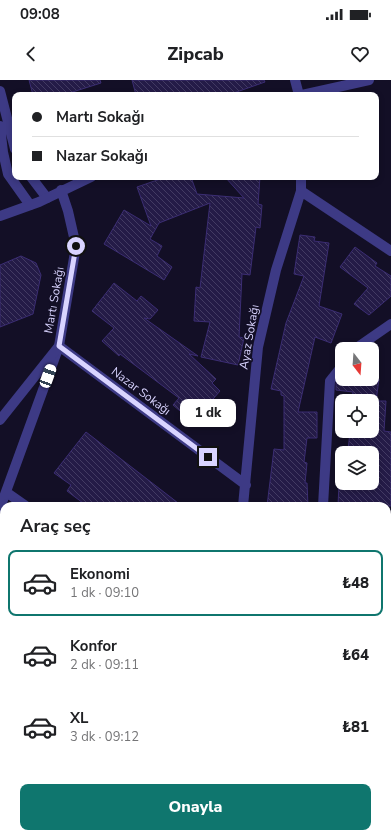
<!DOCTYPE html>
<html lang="tr">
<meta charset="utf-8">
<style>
:root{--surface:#fff;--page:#f2f2f2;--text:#202124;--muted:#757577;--line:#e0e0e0;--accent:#0f766e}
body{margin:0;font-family:"Nunito Sans",sans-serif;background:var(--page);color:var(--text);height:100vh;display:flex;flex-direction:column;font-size:15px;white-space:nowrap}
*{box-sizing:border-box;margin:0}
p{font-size:13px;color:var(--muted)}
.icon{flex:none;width:22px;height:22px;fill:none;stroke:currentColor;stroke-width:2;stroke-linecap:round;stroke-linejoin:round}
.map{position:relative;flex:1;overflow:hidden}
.panel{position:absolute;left:0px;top:422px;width:391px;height:336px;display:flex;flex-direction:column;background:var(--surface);border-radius:12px 12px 0 0;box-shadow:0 2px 6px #0003}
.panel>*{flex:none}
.banner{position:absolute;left:12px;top:12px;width:367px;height:88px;border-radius:8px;box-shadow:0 2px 6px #0003;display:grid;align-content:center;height:88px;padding:0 20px;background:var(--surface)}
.needle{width:26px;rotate:163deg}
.tools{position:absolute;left:335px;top:262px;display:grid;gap:8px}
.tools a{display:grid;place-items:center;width:44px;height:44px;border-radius:8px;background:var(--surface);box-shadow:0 2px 6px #0003;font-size:20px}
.end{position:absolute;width:18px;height:18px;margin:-9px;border:5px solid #d9d4ff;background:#111;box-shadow:0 0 0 2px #111}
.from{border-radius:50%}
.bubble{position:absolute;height:28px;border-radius:8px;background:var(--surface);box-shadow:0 2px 6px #0003;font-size:13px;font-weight:800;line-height:28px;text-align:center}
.car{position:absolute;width:12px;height:24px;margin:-12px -6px;border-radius:5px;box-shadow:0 0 3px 1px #0007;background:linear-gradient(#fff 24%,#345 0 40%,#fff 0 76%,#345 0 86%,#fff 0)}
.banner b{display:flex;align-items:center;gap:14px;height:38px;font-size:15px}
.banner b+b{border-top:1px solid var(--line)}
.banner i{width:10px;height:10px;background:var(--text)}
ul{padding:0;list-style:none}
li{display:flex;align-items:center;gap:12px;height:66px;margin:0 8px 6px;padding:0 12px;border:2px solid transparent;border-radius:8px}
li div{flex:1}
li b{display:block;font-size:15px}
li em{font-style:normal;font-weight:800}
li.current{border-color:var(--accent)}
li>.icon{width:36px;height:36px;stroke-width:1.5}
h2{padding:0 20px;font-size:18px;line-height:48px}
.button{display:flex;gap:8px;margin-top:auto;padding:8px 20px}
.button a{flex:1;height:46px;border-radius:8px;background:var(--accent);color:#fff;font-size:16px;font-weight:800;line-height:46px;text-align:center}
.status{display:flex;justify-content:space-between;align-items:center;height:28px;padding:0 20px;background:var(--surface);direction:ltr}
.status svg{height:11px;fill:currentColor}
header{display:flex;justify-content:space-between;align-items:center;height:52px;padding:0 20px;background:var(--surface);font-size:18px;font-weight:800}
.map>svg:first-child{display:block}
</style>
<div class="status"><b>09:08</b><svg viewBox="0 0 49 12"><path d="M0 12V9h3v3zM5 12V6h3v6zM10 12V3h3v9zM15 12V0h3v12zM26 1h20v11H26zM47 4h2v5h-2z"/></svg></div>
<header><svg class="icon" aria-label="back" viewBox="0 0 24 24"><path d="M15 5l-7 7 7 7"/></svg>Zipcab<svg class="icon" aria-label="heart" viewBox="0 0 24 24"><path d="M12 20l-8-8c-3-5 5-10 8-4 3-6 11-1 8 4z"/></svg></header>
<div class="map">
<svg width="391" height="758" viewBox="0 0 391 758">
<defs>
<pattern id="building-back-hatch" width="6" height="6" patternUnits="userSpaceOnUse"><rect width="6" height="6" fill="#241b47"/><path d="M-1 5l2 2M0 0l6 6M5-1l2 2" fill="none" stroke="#433b63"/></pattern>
</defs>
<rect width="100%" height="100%" fill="#130f26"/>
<!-- building -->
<path fill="url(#building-back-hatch)" stroke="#3b2d73" d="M29,0H100L101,3L63,15H33Z
M132,0H264L265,2L228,15H136Z
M166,97H191L197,114L244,118L225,97H260L258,124L262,125L260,148L256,147L250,195L242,194L239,257L244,258L238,285L201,277L210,242L194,241L196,207L200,208L210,123L159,143L150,159L162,166L157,176L172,187L164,200L104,164L124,130L151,146L137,107Z
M300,155L315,157L314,161L329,163L319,226L342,234L331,263L315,257L298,332H317V358H307L304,382L307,383L305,403H307L308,426H267L274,369L284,370V316L281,315V311L271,309L286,243L304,196L294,194Z
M355,167L377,183L375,186L391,196V216L369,235L354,224L368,208L340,187Z
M21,176L36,183L41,195L33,234L0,247V185Z
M114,203L137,221L141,216L158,230L150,239L144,238L198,276L189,274L216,299L212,303L220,311L193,342L173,325L179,318L120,274L119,276L102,261L114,248L92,231Z
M340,299H379L376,321H386L384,351L391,352V426H338L339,403H372V373L348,371L350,351H372V321H352L353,312L336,310V303Z
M86,352L182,426H87L67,411L71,405L54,393Z"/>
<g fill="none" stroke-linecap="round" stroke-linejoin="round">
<!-- minor -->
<path stroke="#3d3a85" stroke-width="10" d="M295,0L299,15
M0,11L15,69
M0,46L3,72L8,94L30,125
M31,97L47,118
M301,111L391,171
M355,269L391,244
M6,412L26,426
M243,426L258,267L276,190L301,111V97
M323,426L330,301L342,286
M0,428L59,266L246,405
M387,626H391
M0,635H4
M85,754V758
M389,758L391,743"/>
<!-- tertiary -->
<path stroke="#3d3a85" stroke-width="10" d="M302,15L369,0
M0,136L39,122L91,97
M0,340L59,266L76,166L68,131L61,110"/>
</g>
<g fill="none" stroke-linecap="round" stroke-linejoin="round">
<!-- route -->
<path stroke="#d9d4ff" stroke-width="5" d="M76,166L59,266L208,377"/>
</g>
<g text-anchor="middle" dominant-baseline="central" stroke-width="3.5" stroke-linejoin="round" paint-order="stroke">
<!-- street labels -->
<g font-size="12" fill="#d9d4ff" stroke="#130f26">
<text transform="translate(54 220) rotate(-80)">Martı Sokağı</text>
<text transform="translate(249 257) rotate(-80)">Ayaz Sokağı</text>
<text transform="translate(141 311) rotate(37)">Nazar Sokağı</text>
</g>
</g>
</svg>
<div class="tools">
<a><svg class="needle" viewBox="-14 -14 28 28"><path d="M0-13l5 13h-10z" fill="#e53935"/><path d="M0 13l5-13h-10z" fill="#757577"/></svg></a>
<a><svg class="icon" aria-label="locate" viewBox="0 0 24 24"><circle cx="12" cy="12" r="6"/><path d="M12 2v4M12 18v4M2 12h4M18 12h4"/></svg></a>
<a><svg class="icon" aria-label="layers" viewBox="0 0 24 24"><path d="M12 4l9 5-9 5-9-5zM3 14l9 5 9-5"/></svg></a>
</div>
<i class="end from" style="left:76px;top:166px"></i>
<i class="end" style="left:208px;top:377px"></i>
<div class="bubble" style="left:180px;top:319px;width:56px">1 dk</div>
<i class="car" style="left:48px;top:296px;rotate:20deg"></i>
<div class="banner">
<b><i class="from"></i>Martı Sokağı</b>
<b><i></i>Nazar Sokağı</b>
</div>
<section class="panel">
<h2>Araç seç</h2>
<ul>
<li class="current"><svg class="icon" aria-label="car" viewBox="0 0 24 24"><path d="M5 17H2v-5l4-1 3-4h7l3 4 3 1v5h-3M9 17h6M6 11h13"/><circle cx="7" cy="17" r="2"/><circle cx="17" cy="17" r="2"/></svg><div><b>Ekonomi</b><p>1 dk · 09:10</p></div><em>₺48</em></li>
<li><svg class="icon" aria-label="car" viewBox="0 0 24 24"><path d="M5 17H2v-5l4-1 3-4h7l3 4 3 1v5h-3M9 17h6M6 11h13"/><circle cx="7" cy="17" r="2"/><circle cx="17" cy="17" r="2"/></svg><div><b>Konfor</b><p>2 dk · 09:11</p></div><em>₺64</em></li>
<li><svg class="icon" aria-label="car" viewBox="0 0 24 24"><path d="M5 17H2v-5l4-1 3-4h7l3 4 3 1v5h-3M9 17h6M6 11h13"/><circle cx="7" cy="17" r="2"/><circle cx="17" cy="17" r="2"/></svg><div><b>XL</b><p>3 dk · 09:12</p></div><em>₺81</em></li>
</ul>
<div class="button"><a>Onayla</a></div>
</section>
</div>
